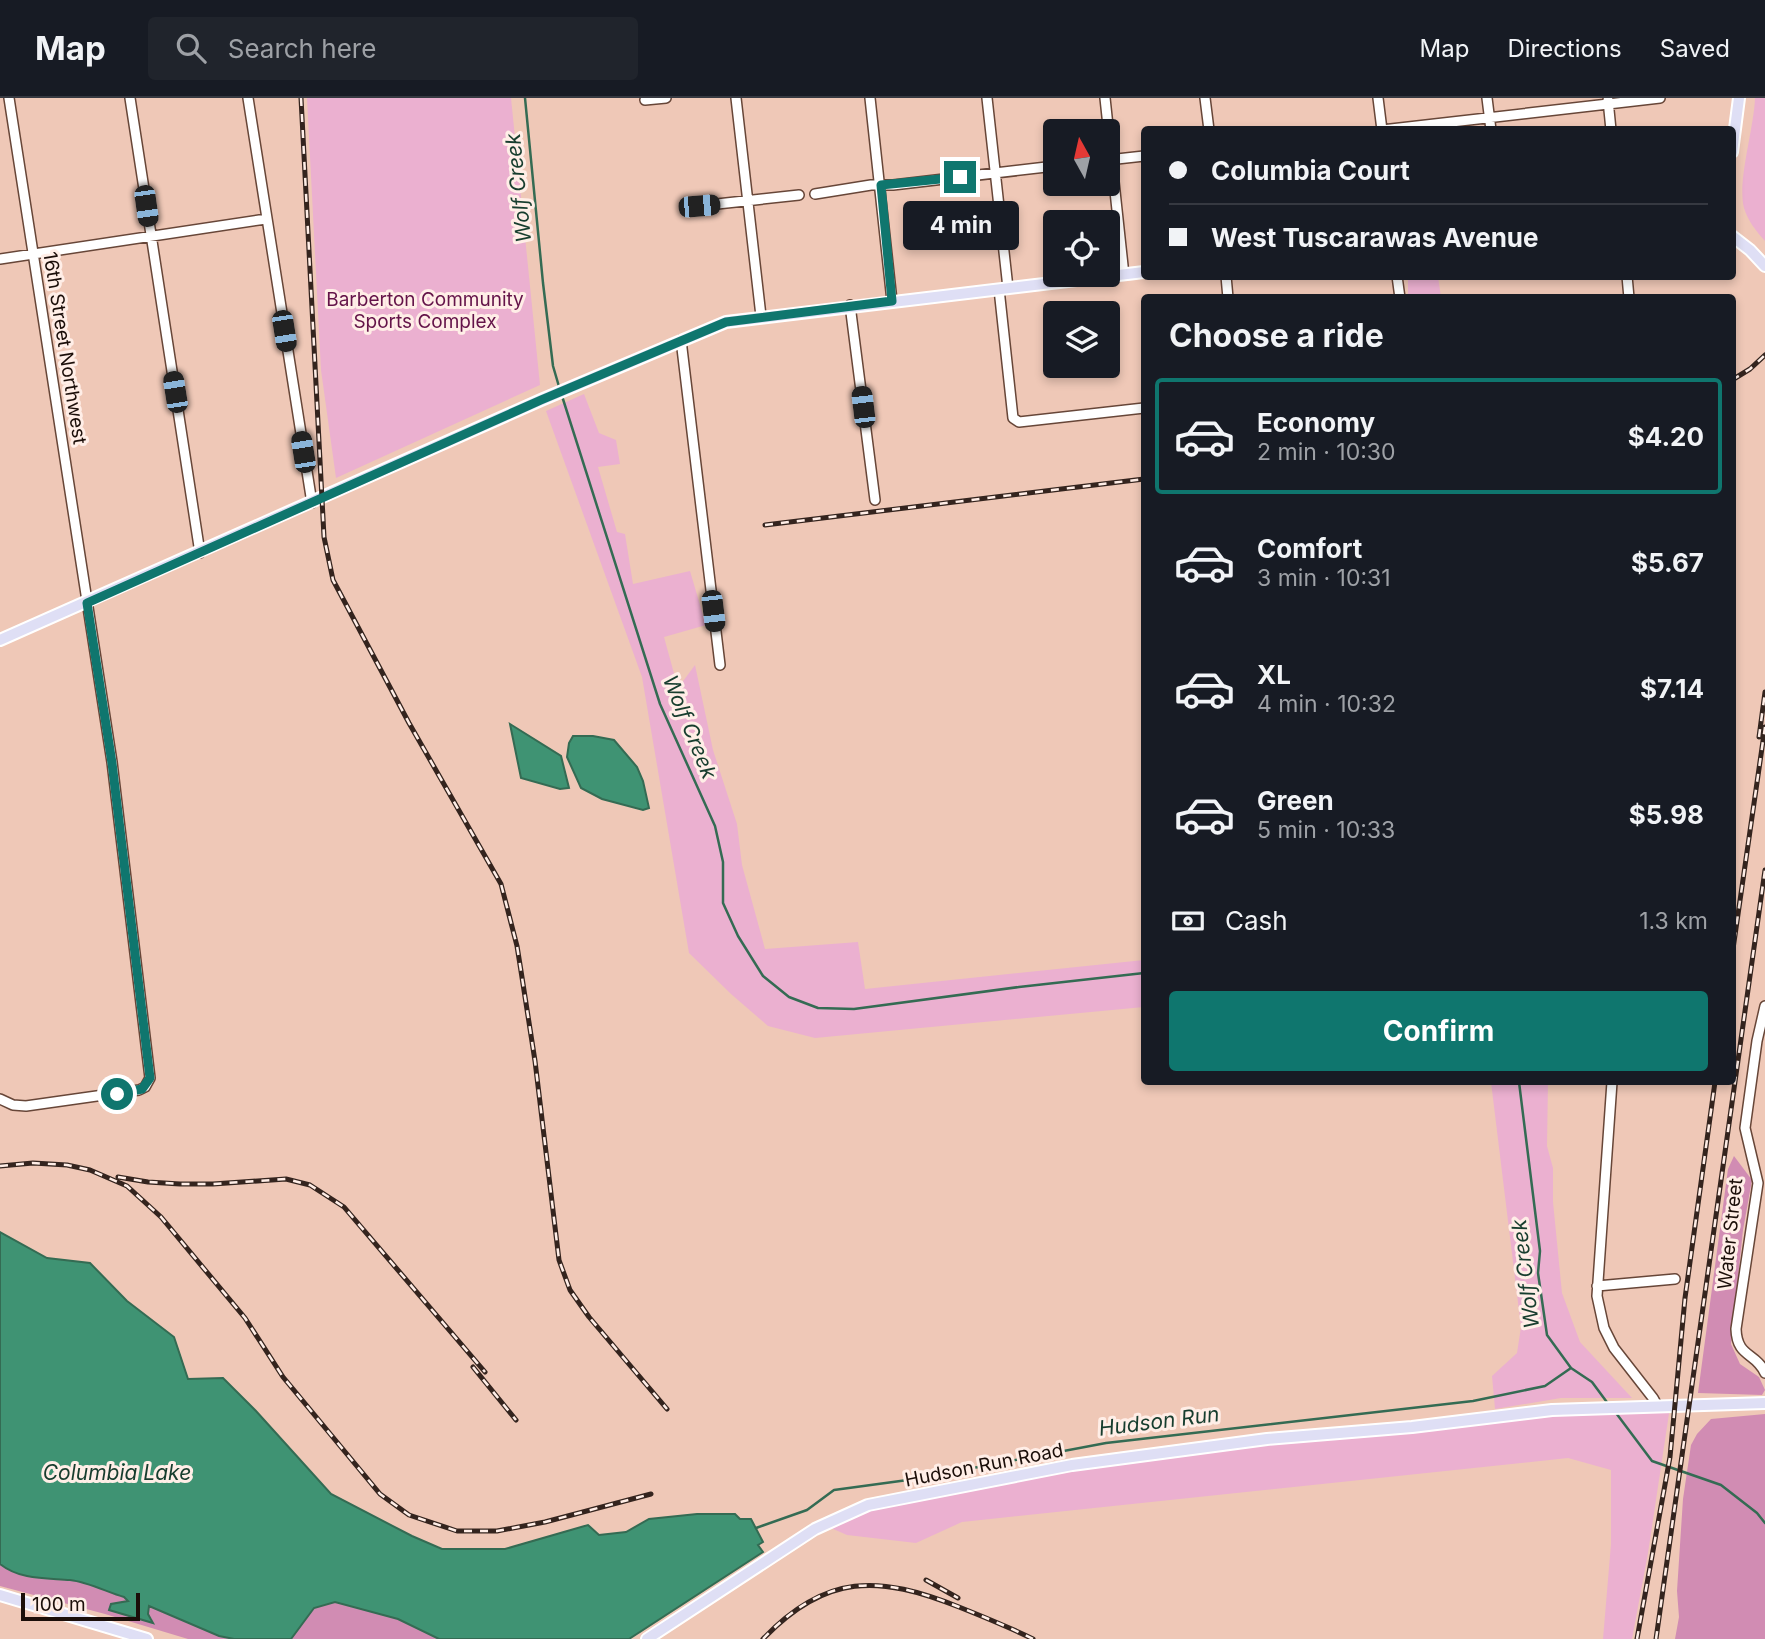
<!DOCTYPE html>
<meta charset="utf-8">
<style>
:root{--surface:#171b24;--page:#20242c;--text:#f1f3f6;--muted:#9ea1a6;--line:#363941;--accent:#0f766e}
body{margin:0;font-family:Inter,sans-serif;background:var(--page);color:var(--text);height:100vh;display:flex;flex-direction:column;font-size:26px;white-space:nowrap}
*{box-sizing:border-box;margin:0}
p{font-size:23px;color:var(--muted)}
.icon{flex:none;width:38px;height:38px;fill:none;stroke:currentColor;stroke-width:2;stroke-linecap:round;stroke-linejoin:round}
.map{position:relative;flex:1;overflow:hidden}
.panel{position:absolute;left:1141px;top:196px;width:595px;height:791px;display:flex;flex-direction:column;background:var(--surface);border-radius:7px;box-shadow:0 4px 10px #0003}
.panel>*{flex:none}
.hud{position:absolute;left:1141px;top:28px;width:595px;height:154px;border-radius:7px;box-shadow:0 4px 10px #0003;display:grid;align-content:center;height:154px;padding:0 28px;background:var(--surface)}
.needle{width:46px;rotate:352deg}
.tools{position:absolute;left:1043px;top:21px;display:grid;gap:14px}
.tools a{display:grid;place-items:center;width:77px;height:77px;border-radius:7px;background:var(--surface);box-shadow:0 4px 10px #0003;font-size:35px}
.scale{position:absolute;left:21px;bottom:18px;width:119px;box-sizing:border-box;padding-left:7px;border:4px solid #1b0e09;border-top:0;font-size:19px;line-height:24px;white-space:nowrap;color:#1b0e09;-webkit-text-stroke:5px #ffeee7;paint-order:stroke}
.end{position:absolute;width:32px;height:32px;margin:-16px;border:9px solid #0f766e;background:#fff;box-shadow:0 0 0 4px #fff}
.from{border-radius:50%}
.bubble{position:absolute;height:49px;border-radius:7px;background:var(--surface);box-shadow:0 4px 10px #0003;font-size:23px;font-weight:700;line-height:49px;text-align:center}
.car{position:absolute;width:21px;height:42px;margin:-21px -10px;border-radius:9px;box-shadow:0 0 5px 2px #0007;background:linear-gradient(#222 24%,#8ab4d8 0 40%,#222 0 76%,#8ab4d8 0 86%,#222 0)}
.hud b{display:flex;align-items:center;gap:24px;height:66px;font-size:26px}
.hud b+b{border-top:2px solid var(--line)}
.hud i{width:18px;height:18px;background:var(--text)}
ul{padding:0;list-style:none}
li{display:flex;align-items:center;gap:21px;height:116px;margin:0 14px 10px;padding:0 14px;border:4px solid transparent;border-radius:7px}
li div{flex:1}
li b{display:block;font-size:26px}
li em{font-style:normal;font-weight:700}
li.on{border-color:var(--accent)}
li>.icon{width:63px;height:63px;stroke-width:1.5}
h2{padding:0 28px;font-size:32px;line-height:84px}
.pay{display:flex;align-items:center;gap:18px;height:77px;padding:0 28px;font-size:26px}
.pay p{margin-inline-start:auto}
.cta{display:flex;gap:14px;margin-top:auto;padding:14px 28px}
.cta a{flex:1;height:80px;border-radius:7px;background:var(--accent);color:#fff;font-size:28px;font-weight:700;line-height:80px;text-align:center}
header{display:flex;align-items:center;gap:42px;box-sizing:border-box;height:98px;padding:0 35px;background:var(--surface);border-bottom:2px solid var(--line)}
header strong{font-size:33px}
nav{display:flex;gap:38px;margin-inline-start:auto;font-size:24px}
.search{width:490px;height:63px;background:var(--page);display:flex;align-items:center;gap:18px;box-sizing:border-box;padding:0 24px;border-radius:7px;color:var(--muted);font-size:26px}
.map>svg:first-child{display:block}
</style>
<header>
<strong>Map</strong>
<div class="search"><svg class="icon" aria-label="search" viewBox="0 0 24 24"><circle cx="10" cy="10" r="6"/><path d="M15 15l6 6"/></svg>Search here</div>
<nav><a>Map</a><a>Directions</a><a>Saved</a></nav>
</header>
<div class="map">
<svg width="1765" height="1541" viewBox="0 0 1765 1541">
<rect width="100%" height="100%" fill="#efc8b7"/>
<!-- green -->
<path fill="#ebb0d0" d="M307,0H511L540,287L336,380L321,272Z
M1755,0H1765V143C1756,133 1748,123 1744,110C1737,83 1754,31 1755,0Z
M1408,179H1438L1441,199H1408Z
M584,296L599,335L616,342L620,366L598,369L617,434L625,436L633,486L690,473L706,527L664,539L678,590L695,567L713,652L737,726L742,767L765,851L858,844L865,891L1144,862V909L815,940L768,928L731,896L689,855L642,579L546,313Z
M1491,984H1548L1547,1048L1553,1070V1104L1562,1195L1580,1244L1632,1300H1561L1495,1311L1492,1278L1517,1255L1521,1229Z
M1670,1309L1648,1455L1632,1541H1603L1611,1446V1372L1568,1360L962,1424L916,1445L847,1437L824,1427L847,1415L1038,1373L1535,1314Z"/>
<!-- forest -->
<path fill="#d18cb3" d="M1734,1058L1752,1082L1743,1132L1731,1246L1740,1266L1759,1279L1765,1292L1762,1297L1698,1295L1728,1071Z
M1765,1316V1541H1675L1679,1519L1677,1493L1683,1401L1691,1347L1697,1336L1711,1321Z
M0,1466C20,1482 46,1480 70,1482C88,1484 108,1494 124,1499L129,1503L111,1506L152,1521L148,1516L149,1508L219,1538L234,1541H188L105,1516L0,1488Z
M335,1504L398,1521L439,1541H291L314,1509Z"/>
<!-- water -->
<path fill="#3f9373" stroke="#346b53" stroke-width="2" d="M510,626L561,658L569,690L560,691L521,680Z
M573,638H593L614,642L637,669L643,683L649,710L643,712L602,701L581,690L567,659L569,645Z
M0,1134L47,1160L90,1165L127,1203L174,1239L188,1281L223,1280L256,1313L331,1396L412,1438L442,1451H505L588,1427L599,1437L626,1434L649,1421L697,1416H735L740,1421H751L763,1444L758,1447L763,1454L629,1541H439L398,1521L335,1504L314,1510L291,1541H234L219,1538L149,1508L148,1516L153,1525L109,1512L111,1506L128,1503L124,1499C107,1494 88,1484 70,1482C46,1480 20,1482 0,1466Z"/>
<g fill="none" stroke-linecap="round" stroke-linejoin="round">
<!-- stream -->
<path stroke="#346b53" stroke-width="2.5" d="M525,0L543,185L553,268L560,292
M562,298L660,606L715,728L723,764V805L738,838L763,878L789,899L818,910L854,911L1019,889L1144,875
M1519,984L1540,1153L1538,1175L1547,1237L1571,1270L1592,1284L1609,1307
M1616,1315L1652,1363L1721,1387L1757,1415L1765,1425
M756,1430L807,1412L834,1392L915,1381L1106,1345L1473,1303L1545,1288L1571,1270"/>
<defs>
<path id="minor" d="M130,0L200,455
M248,0L312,405
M736,0L761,218
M870,0L892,203
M987,0L1008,190
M1105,0L1124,177
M1205,0L1209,32
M1378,0L1382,32
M1487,0L1491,32
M645,2L666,0
M1608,2L1611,32
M1382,32L1660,0
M1108,62L1144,58
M815,96L871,87H893L1055,68
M699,108L799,97
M0,161L266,121
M1226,178L1228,200
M1397,178L1400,200
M1627,178L1629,200
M999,191L1013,320L1019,324L1144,310
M850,207L875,402
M681,242L720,567
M1765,908L1757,943L1745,1030L1758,1085L1736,1231C1737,1260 1756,1254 1765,1275
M1612,984L1597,1198L1604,1230L1614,1250L1653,1300L1658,1309
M0,1001L13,1007L26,1008L139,992L145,989L150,980L112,664L9,0
M1597,1188L1675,1181"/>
<path id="major" d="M1732,54L1739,0
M1732,138L1750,152L1765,168
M0,542L541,302L726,224L1144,174
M0,1497L147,1541
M647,1541L815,1431L868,1407L1072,1367L1267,1341L1412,1329L1552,1312L1765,1305"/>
</defs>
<!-- minor casing -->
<use href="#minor" stroke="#674638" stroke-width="12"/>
<!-- major casing -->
<use href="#major" stroke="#fff" stroke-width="14"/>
<!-- minor -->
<use href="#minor" stroke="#fff" stroke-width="9"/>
<!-- major -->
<use href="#major" stroke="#dfdff5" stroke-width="10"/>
<defs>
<path id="rail" d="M301,0L324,439L333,482L409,625L501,786L517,848L521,873L535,963L559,1162L570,1192L589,1219L667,1311
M1732,282L1750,271L1765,257
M765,427L1144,381
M1759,639L1765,594
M1732,858L1765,629
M0,1068L33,1065L67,1067L90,1072L127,1088L161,1119L245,1220L283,1279L380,1396L409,1417L457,1433H497L545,1424L651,1396
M118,1079L148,1084L180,1086H213L286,1081L310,1087L344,1109L485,1274
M473,1269L516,1322
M926,1482L958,1500
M763,1541C826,1475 879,1477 959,1509C984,1519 1009,1529 1033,1541
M1637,1541L1670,1359L1685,1200L1715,984
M1656,1541L1765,772"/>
</defs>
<!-- rail casing -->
<use href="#rail" stroke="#34241e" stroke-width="5"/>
<!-- rail -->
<use href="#rail" stroke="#ffeee7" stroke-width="2.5" stroke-dasharray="8" stroke-linecap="butt"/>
</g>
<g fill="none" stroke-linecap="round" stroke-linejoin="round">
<!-- route -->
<path stroke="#0f766e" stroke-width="9" d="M117,996L142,991L150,980L112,665L87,505L541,302L726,224L892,203L881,87L960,79"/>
</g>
<g text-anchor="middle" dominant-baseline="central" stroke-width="6" stroke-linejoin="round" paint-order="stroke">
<!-- park labels -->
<g font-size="19" fill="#641349" stroke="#ffeee7">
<text x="425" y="201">Barberton Community<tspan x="425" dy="22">Sports Complex</tspan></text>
</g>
<!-- street labels -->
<g font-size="19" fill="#1b0e09" stroke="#ffeee7">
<text transform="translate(65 250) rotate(81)">16th Street Northwest</text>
<text transform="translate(1730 1136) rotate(-84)">Water Street</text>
<text transform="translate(984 1367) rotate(-11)">Hudson Run Road</text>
</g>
<!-- water labels -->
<g font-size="21" font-style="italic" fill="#173d2e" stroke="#ffeee7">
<text transform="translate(518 90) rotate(-96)">Wolf Creek</text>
<text transform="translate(690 629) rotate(68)">Wolf Creek</text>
<text transform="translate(1525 1176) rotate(-97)">Wolf Creek</text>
<text transform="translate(1159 1323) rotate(-7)">Hudson Run</text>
<text x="117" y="1374">Columbia Lake</text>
</g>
</g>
</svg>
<div class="tools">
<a><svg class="needle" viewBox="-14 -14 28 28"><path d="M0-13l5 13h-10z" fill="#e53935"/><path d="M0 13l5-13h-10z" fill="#9ea1a6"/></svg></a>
<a><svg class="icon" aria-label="locate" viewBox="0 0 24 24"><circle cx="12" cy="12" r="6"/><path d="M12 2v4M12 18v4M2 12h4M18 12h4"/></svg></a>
<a><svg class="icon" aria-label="layers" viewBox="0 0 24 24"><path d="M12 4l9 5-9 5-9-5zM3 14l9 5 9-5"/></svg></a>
</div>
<div class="scale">100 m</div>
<i class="end from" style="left:117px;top:996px"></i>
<i class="end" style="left:960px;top:79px"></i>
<div class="bubble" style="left:903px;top:103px;width:116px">4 min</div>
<i class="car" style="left:146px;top:108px;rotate:172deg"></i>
<i class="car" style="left:699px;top:108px;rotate:85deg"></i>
<i class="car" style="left:284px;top:233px;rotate:171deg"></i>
<i class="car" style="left:175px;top:294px;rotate:351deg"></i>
<i class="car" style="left:863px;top:309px;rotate:353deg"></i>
<i class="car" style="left:303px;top:354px;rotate:351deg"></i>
<i class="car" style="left:713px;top:513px;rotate:173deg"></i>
<div class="hud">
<b><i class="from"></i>Columbia Court</b>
<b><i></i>West Tuscarawas Avenue</b>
</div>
<section class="panel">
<h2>Choose a ride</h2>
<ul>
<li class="on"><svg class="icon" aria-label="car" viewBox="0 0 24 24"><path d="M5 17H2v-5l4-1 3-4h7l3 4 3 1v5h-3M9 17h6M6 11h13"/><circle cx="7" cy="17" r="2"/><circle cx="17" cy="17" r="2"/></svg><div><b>Economy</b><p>2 min · 10:30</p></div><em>$4.20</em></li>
<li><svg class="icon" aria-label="car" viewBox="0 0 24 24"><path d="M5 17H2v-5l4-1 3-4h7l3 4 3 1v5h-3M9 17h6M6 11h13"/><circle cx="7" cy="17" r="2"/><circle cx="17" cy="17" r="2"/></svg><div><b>Comfort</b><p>3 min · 10:31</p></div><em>$5.67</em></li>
<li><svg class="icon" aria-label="car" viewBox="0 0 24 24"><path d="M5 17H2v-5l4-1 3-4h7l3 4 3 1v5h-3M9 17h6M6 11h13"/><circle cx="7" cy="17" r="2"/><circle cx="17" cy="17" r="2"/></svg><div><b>XL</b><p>4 min · 10:32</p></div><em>$7.14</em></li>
<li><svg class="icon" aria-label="car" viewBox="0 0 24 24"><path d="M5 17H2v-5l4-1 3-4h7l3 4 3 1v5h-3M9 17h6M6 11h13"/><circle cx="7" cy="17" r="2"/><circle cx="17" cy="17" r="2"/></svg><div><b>Green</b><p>5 min · 10:33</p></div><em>$5.98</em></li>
</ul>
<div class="pay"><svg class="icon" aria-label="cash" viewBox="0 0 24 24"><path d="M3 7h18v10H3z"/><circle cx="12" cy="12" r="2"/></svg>Cash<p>1.3 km</p></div>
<div class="cta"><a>Confirm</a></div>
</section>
</div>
